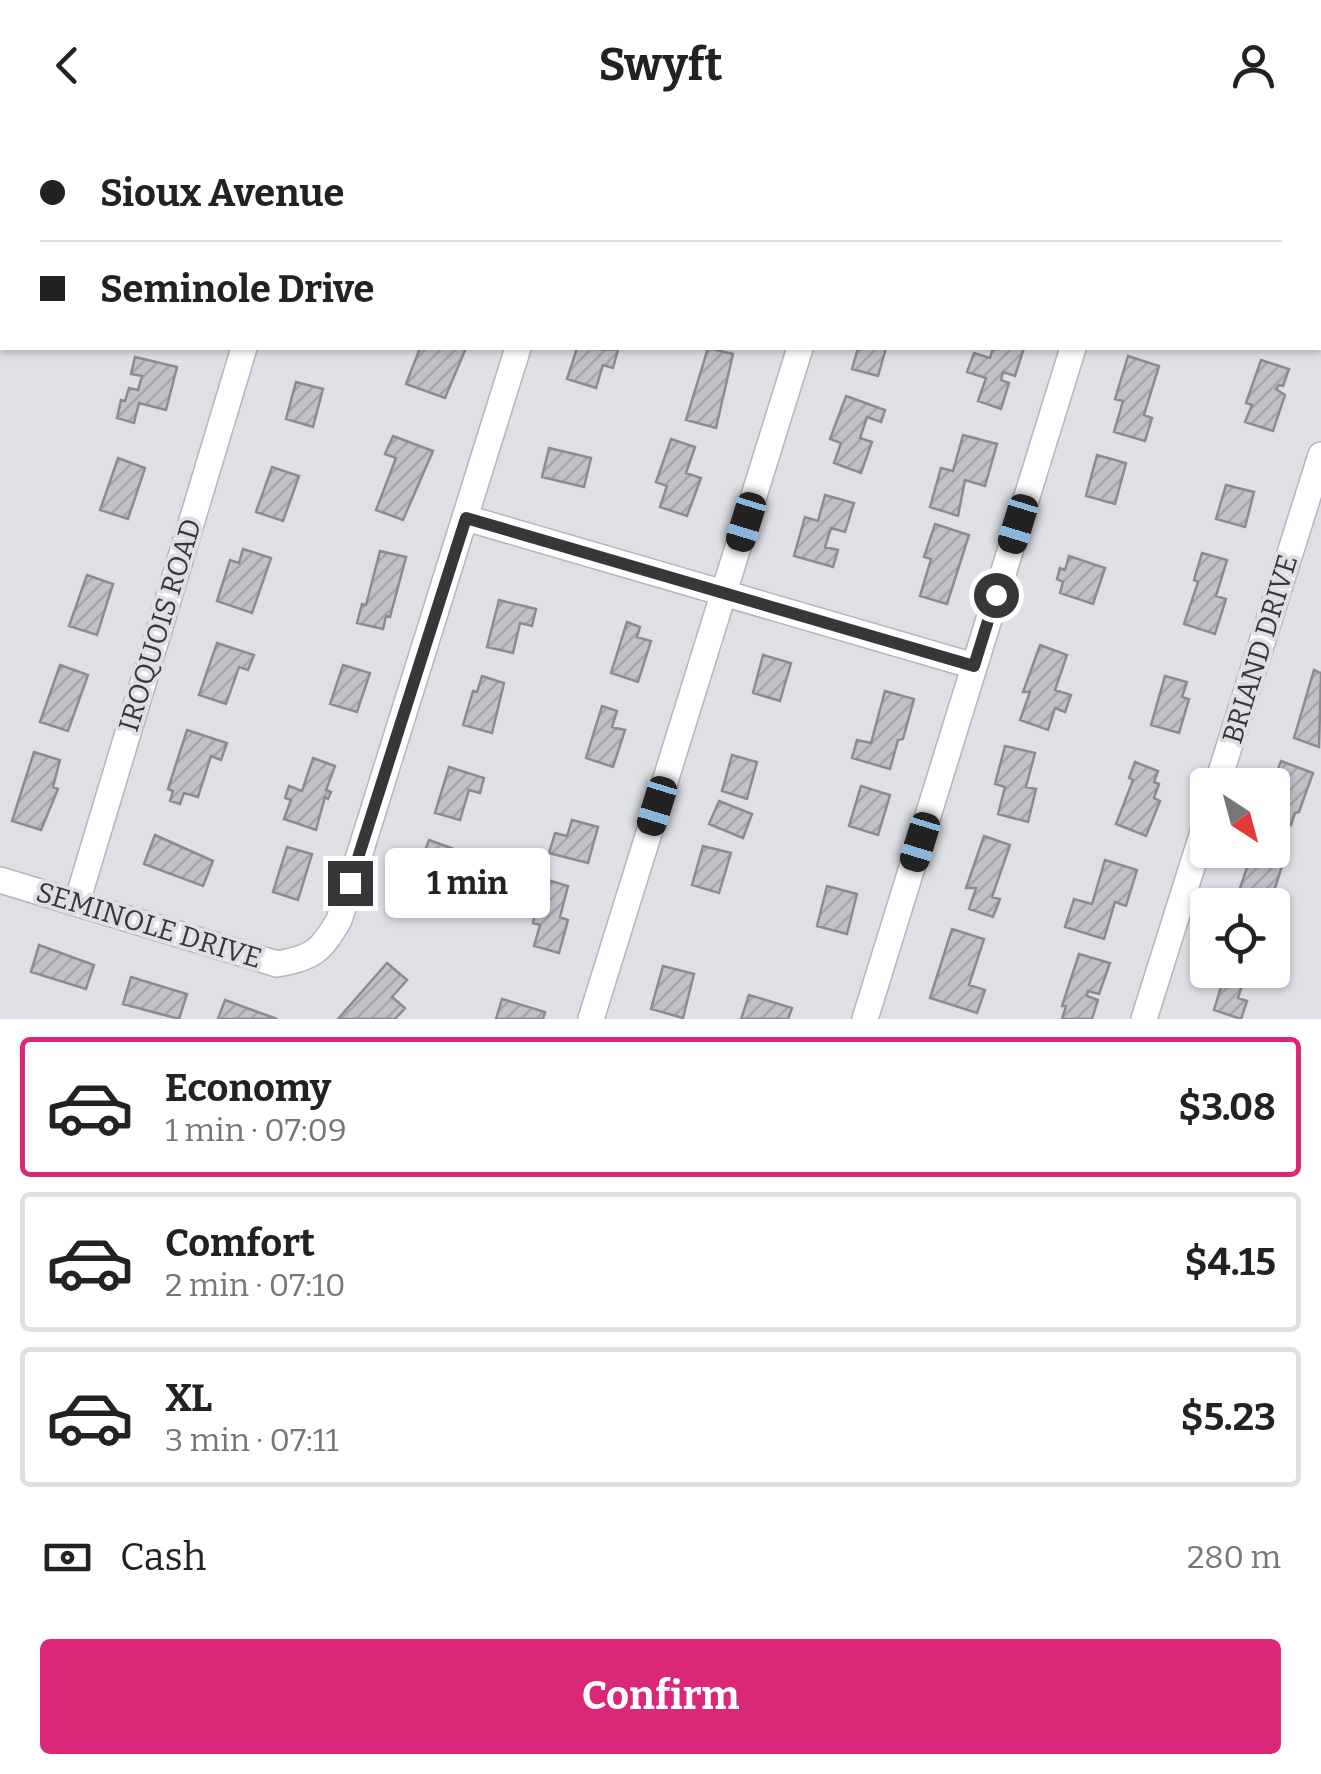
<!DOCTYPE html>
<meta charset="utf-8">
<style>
:root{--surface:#fff;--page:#f2f2f2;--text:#222;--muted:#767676;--line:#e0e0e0;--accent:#db2777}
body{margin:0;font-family:Bitter,serif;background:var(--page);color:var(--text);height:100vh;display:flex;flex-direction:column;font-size:38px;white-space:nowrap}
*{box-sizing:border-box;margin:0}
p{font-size:32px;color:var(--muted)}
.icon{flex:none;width:55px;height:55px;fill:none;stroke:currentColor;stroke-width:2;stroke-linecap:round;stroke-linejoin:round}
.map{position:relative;height:889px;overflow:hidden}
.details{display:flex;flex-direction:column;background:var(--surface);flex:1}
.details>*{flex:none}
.guide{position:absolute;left:0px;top:0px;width:1322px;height:220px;box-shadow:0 2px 8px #0004;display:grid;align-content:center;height:220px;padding:0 40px;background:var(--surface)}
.needle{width:65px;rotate:144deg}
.fabs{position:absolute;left:1190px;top:638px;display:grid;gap:20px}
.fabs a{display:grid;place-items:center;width:100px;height:100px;border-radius:10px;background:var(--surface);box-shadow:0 2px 8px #0004;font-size:50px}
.end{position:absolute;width:45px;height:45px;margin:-22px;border:12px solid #363739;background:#fff;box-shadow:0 0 0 5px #fff}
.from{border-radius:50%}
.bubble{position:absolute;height:70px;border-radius:10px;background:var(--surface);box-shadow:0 2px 8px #0004;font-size:32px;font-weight:700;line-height:70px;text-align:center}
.car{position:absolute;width:30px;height:60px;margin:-30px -15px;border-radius:12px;box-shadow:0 0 8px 2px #0007;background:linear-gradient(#222 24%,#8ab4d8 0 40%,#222 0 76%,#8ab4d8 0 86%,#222 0)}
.guide b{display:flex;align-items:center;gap:35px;height:95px;font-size:38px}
.guide b+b{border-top:2px solid var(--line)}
.guide i{width:25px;height:25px;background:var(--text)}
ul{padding:18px 0 0;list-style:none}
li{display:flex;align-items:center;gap:30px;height:140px;margin:0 20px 15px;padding:0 20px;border:5px solid var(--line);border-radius:10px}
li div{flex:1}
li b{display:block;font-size:38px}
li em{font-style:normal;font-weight:700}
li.selected{border-color:var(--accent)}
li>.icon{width:90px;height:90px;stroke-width:1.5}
.pay{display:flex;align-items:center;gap:25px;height:110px;padding:0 40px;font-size:38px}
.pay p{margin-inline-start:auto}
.action{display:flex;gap:20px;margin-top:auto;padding:20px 40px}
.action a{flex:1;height:115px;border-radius:10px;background:var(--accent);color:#fff;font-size:40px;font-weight:700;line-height:115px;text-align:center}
header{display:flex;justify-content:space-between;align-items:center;height:130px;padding:0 40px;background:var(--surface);font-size:45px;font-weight:700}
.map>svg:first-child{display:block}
</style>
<header><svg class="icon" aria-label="back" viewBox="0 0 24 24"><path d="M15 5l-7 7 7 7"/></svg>Swyft<svg class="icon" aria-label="person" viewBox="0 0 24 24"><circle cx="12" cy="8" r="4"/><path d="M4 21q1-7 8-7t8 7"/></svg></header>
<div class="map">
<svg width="1321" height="889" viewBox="0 0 1321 889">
<defs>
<pattern id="building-hatch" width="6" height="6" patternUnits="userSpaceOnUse" patternTransform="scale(2.5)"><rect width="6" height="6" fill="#c1c2c8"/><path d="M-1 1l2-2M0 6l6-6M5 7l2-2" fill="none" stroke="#a6a7ad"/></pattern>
</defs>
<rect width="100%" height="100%" fill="#dfe0e5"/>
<!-- building -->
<path fill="url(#building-hatch)" stroke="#8b8c91" stroke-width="2.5" d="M420,218H466L445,268L406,254Z
M577,218L618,220L613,238L603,235L596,258L567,249Z
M708,218L733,224L716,298L686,290Z
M858,218H886L878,246L852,239Z
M993,218H1024L1015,246L1003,242L1001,250L1009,253L1001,279L978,271L986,248L967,242L974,223L990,228Z
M1128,226L1159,236L1144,285L1152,288L1145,311L1114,302L1123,271L1115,269Z
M135,227L177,237L166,280L139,273L134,293L117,288L121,270L125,271L129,258L138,260L142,246L131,244Z
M1261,230L1289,239L1283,256L1279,255L1276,259L1285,265L1273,301L1245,292L1252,275L1246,273Z
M296,252L323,259L313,297L286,289Z
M846,266L885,280L881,292L867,287L860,308L872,312L861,343L834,333L841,313L830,309Z
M963,305L997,314L985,356L965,350L958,386L930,377L941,338L953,341Z
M393,306L433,321L403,390L376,380L396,328L385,324Z
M671,309L695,317L686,343L701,348L687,386L660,377L667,356L656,352Z
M549,318L591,328L584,357L542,347Z
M1097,325L1126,333L1115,374L1086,366Z
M118,328L145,338L128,389L100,380Z
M272,337L299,346L283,391L256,382Z
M1226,355L1254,362L1245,397L1216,389Z
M825,365L854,373L845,402L831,398L825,417L838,420L833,437L794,426L805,387L818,391Z
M935,394L969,405L947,474L920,466L931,429L924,427Z
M243,419L271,428L252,483L217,471L230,430L239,433Z
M380,421L406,427L390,487L386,486L383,499L357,493L362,474L366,475Z
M1202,423L1227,430L1216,466L1226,469L1215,504L1184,494L1198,452L1194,450Z
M1069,426L1105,438L1093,474L1060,463L1063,452L1057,449L1060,438L1065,440Z
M87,445L113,454L97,505L69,496Z
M499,470L536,479L532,496L520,493L513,523L487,517Z
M627,492L640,497L637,507L651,511L638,552L611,543Z
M217,513L254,525L248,540L239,537L226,574L199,565Z
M1040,515L1067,525L1055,560L1071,565L1065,582L1055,578L1048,600L1020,590L1030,562H1023Z
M763,525L791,533L780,571L753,563Z
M60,535L88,545L68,601L40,592Z
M343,535L370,543L357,582L330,574Z
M1314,540L1321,543L1319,617L1294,608Z
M482,546L504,553L492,603L463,595L473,561L477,562Z
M1165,546L1187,552L1182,567L1189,569L1179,603L1151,595Z
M885,561L914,569L903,609L898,610L890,639L852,628L857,610L871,613Z
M602,576L617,581L612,597L625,600L613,637L586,628Z
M187,600L227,613L221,630L211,626L198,667L184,663L180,674L170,671L173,661L168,659Z
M1005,616L1035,623L1026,657L1036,659L1028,692L998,684L1005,657L995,654Z
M34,622L60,630L53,657L58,659L41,700L12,691Z
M732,625L757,632L747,669L722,661Z
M313,628L335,636L326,660L331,662L328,669L325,667L316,700L284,689L291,670L285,668L289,656L302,661Z
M1281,631L1313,643L1299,682L1295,683L1291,695L1273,688L1275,680L1272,679V655Z
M1135,632L1158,641L1154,652L1159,654L1154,668L1160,671L1146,706L1116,694L1133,650L1129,648Z
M449,637L484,648L480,663L469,660L460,690L435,683Z
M861,656L890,665L878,705L849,696Z
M719,671L752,684L743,708L709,694Z
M572,690L598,697L588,733L549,723L555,703L567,706Z
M155,705L213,731L203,756L144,734Z
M984,706L1010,715L992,767L1000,769L993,787L969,779L976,758H966Z
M429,710L454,719L447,739L462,744L456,762L441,758L432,786L404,777Z
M703,716L731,723L719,763L692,755Z
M287,717L312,724L298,770L273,762Z
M1252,723L1283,733L1274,761L1284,765L1272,798V775H1247L1250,765L1239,761Z
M1105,730L1137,740L1126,776L1115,772L1104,809L1065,797L1074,769L1092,774Z
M541,748L568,756L560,787L568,790L559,823L534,816L540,795L533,793L535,783L531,782Z
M827,756L857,764L847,804L817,796Z
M952,799L984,809L969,855L985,860L977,883L930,868Z
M39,815L94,835L86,859L31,842Z
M1079,824L1110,833L1099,864L1088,861L1087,866L1098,870L1092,889H1062L1066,876H1062Z
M387,833L407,850L392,867L405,878L395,889H338Z
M663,836L694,844L683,888L651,879Z
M1213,840H1247L1238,868L1247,871L1241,889L1214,880L1223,850L1211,846Z
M131,847L187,864L179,889L123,874Z
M749,865L792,878L788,889H741Z
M502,869L545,882L543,889H496Z
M225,870L277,889H218Z"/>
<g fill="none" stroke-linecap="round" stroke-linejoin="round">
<defs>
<path id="street" d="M840,0L852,2
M309,2V0
M584,2L585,0
M1140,2L1141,0
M1320,81H1321
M466,388L974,536
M1217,655L1321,325
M0,750L277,834C313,828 321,821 339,790L518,218
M77,772L244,218
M591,889L800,218
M865,889L1073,218
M1144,889L1208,686"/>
</defs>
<!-- street casing -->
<use href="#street" stroke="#b5b6bb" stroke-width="28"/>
<!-- street -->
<use href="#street" stroke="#fff" stroke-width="25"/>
</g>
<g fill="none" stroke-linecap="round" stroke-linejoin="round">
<!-- route -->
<path stroke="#363739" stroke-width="12" d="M350,753L466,388L974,536L996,465"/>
</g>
<g text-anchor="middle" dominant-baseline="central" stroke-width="8" stroke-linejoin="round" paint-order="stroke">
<!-- street labels -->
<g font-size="28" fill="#363739" stroke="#dfe0e5">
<text transform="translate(160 495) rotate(-73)">IROQUOIS ROAD</text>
<text transform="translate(1260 519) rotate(-73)">BRIAND DRIVE</text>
<text transform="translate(149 795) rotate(17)">SEMINOLE DRIVE</text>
</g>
</g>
</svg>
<div class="fabs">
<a><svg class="needle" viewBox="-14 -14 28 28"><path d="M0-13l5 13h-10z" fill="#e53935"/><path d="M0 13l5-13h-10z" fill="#767676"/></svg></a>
<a><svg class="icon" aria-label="locate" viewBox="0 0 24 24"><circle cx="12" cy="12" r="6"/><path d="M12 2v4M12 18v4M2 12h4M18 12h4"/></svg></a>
</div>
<i class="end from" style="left:996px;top:465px"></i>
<i class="end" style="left:350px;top:753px"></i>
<div class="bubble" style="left:385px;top:718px;width:165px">1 min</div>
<i class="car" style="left:746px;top:392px;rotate:197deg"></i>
<i class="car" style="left:1018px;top:394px;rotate:197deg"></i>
<i class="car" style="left:657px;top:676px;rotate:197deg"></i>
<i class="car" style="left:920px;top:712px;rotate:197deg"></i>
<div class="guide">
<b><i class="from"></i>Sioux Avenue</b>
<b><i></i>Seminole Drive</b>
</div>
</div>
<section class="details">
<ul>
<li class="selected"><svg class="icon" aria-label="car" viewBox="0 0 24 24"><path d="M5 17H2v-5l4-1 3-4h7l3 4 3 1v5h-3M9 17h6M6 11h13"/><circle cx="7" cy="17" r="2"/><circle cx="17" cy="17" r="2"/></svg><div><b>Economy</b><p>1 min · 07:09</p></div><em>$3.08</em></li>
<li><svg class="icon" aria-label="car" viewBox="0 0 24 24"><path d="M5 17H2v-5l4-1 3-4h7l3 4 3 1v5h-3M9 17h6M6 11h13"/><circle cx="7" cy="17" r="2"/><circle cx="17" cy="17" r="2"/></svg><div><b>Comfort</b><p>2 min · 07:10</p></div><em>$4.15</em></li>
<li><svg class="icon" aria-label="car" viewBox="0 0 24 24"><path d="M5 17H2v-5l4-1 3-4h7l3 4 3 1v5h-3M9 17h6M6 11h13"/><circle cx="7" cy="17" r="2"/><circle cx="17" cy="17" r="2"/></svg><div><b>XL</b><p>3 min · 07:11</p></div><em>$5.23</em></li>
</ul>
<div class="pay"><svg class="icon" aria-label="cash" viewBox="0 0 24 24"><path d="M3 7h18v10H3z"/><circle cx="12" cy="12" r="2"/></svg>Cash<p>280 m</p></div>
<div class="action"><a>Confirm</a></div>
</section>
